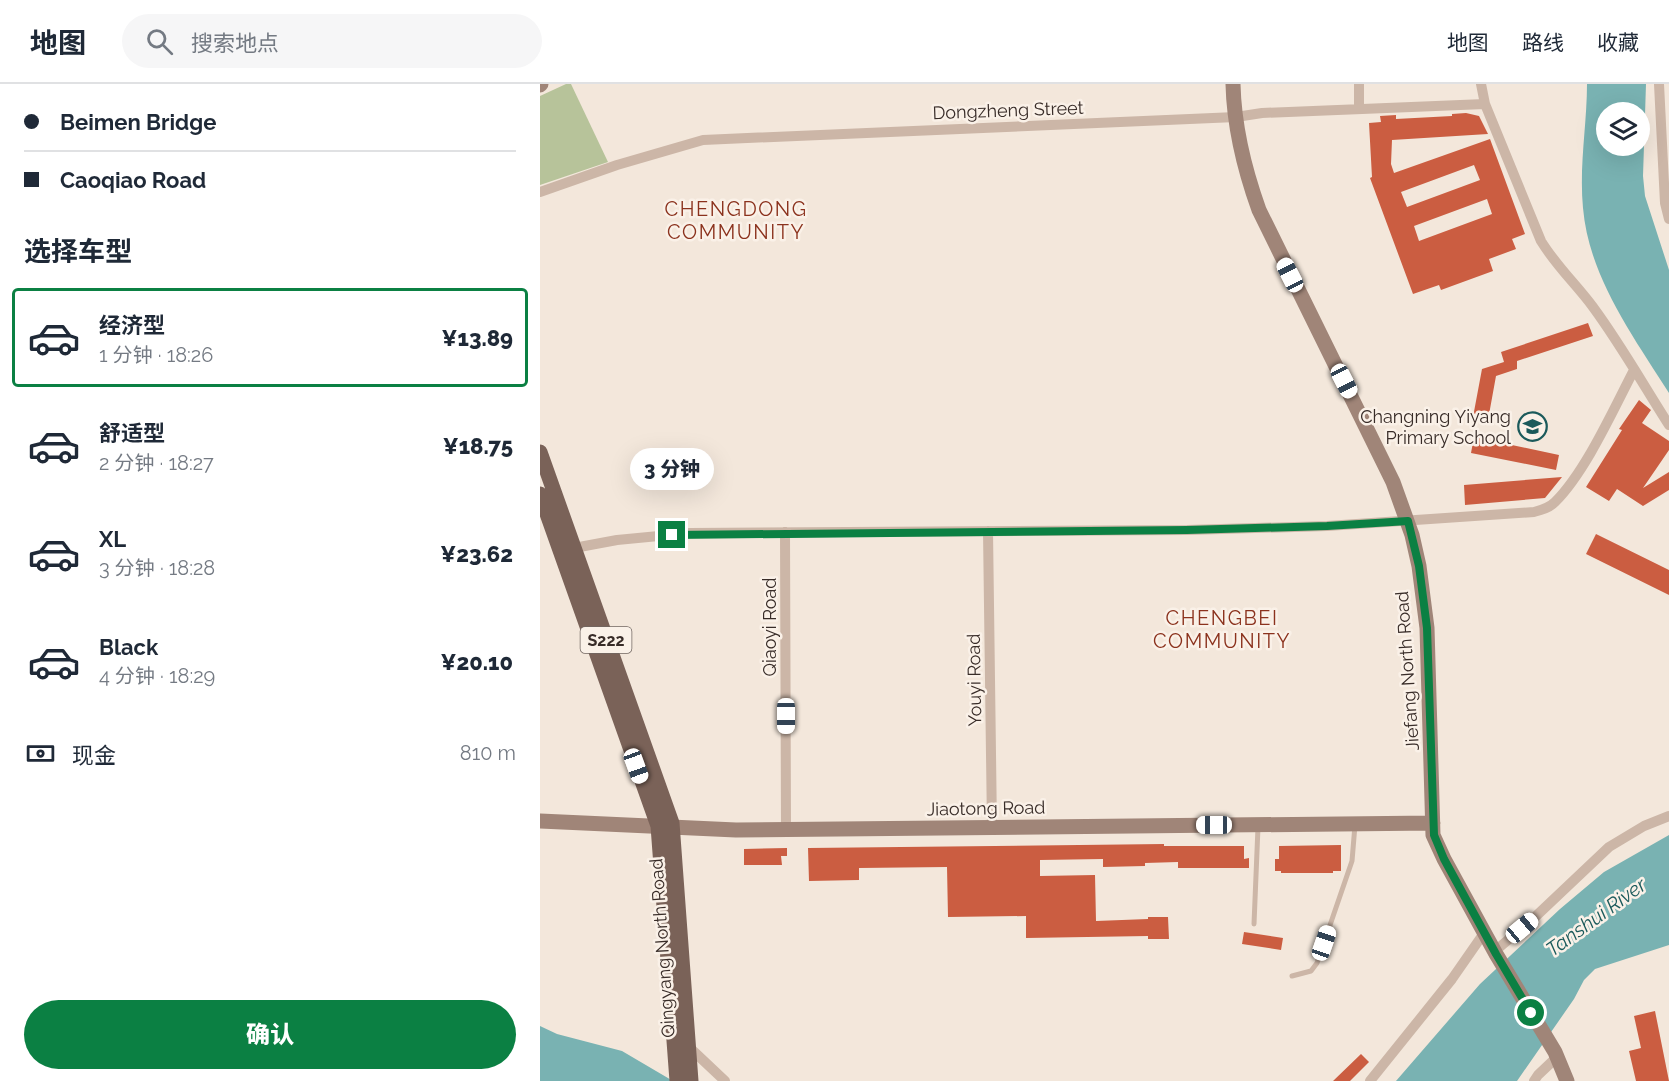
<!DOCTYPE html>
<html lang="zh">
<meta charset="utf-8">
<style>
:root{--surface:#fff;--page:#f6f6f7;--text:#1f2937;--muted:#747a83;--line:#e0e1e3;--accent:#0b8043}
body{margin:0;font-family:Raleway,"Noto Sans SC",sans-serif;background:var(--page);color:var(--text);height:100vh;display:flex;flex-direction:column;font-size:22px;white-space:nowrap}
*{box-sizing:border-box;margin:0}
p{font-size:20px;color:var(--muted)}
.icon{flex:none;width:33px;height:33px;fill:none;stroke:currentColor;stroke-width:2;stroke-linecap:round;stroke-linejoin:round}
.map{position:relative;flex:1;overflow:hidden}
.drawer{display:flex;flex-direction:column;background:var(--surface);width:540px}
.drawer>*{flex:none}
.top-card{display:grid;align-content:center;height:132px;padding:0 24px;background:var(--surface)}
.fabs{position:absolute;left:1056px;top:18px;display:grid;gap:12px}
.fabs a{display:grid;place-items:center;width:54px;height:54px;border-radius:50%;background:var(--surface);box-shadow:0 6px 24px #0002;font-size:30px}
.end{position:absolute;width:27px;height:27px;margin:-14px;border:8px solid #0b8043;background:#fff;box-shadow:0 0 0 3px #fff}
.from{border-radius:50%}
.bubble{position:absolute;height:42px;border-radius:21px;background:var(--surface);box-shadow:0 6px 24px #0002;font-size:20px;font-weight:800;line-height:42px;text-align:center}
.car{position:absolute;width:18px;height:36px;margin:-18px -9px;border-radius:8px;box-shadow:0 0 4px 2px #0007;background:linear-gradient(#fff 24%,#345 0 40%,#fff 0 76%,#345 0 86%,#fff 0)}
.top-card b{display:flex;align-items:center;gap:21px;height:57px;font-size:22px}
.top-card b+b{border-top:2px solid var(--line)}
.top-card i{width:15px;height:15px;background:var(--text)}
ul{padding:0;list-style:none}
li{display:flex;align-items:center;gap:18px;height:99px;margin:0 12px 9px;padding:0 12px;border:3px solid transparent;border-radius:6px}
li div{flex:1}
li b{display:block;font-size:22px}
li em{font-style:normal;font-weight:800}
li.on{border-color:var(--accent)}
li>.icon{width:54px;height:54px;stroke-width:1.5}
h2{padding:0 24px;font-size:27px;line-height:72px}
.pay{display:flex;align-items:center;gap:15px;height:66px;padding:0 24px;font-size:22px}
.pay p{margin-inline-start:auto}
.primary-button{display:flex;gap:12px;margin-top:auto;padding:12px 24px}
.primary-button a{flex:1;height:69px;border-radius:36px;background:var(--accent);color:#fff;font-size:24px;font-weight:800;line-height:69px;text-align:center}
header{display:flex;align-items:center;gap:36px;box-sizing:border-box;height:84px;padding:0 30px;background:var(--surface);border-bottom:2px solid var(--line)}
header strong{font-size:28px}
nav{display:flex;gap:33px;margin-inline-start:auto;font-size:21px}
.search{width:420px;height:54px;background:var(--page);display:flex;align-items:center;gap:15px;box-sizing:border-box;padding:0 21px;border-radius:33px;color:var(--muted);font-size:22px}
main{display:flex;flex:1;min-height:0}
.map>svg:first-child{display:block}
</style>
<header>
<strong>地图</strong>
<div class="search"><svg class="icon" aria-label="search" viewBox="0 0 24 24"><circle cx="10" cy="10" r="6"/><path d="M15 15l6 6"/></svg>搜索地点</div>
<nav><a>地图</a><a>路线</a><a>收藏</a></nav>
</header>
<main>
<section class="drawer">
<div class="top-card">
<b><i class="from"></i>Beimen Bridge</b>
<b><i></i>Caoqiao Road</b>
</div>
<h2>选择车型</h2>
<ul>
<li class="on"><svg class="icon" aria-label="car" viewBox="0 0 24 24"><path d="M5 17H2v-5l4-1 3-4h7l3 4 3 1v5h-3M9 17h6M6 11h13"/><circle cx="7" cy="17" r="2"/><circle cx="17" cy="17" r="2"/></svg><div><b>经济型</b><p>1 分钟 · 18:26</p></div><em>¥13.89</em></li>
<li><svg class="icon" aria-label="car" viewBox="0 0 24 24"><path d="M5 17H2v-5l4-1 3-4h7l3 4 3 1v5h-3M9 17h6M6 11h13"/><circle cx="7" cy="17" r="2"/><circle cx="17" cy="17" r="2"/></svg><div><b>舒适型</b><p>2 分钟 · 18:27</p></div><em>¥18.75</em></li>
<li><svg class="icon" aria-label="car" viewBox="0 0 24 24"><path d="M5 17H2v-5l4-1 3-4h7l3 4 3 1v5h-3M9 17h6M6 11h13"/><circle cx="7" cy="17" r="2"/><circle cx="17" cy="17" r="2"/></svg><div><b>XL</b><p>3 分钟 · 18:28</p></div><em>¥23.62</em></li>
<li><svg class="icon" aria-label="car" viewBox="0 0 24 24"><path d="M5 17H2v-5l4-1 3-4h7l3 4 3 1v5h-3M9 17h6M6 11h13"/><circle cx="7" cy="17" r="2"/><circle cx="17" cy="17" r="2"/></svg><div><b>Black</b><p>4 分钟 · 18:29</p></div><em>¥20.10</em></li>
</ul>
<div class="pay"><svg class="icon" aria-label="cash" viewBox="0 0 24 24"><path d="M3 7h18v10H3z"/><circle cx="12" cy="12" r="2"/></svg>现金<p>810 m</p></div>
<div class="primary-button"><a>确认</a></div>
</section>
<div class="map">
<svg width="1129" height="997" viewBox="0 0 1129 997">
<rect width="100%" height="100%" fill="#f3e7db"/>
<!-- green -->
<path fill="#b7c39a" d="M26,0H31L68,78L0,101V12Z"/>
<!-- water -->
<path fill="#79b2b2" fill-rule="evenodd" d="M1047,0H1106L1103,92L1105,112L1129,186V309C1093,252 1049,193 1043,124C1039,82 1047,41 1047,0ZM1100,28V62H1066V28Z
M1129,751V861L1055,885L1044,896L1034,915L977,997H856L940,900L1020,825L1064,788Z
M0,942L17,950L82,967L133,997H0Z"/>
<!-- building -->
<path fill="#cb5d41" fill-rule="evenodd" d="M926,29L939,32L948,50L852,56L851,80L854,89L950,55L985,150L972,155L976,165L949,175L953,187L901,206L899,201L873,210L830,94L832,93L829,39L841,38L840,32L856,31V35L912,32V30ZM934,81L940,96L867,123L861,108ZM947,115L952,130L879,157L874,142Z
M1048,239L1053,252L977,277V285L956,292L948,336L933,333L942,285L964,278L961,268Z
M1099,316L1111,326L1102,339L1129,357V366L1103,404L1129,388V406L1103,422L1077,405L1069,417L1046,403L1082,346L1079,345Z
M934,353L1019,371L1016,386L931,369Z
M1022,393L1005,414L925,421L924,401Z
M1056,450L1129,486V511L1046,470Z
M624,760V762H704V775L709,774V784H638V778L605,779V782L563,783V775L500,776V792L555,791L556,837L608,835V833H628L629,855H608V852L486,854V832L408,833L407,783L319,784V796L269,797L268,764Z
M801,761V787H793V789H741V787H735V775H739V762Z
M247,764V772H241L242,781H204V765Z
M704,848L743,854L741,866L702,860Z
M1115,927L1129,997H1096L1089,967L1101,964L1094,932Z
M821,970L829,978L810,997H793Z"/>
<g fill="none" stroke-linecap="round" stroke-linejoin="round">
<!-- lane -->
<path stroke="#ccb6a7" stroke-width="5" d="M714,840L718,743
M752,892L771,887L777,879L812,777L815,741"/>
<!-- street -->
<path stroke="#ccb6a7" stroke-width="10" d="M819,0V24
M941,0L945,20L1001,157C1017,183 1036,200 1053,223C1081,261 1104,302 1129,341
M1119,0L1125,119L1129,135
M0,108L77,81L163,56L696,33L722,29L945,20
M448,447L452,744
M245,448L246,746
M34,464L77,456L150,449L647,446L787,442L994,428C1002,426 1009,424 1015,418C1046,387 1073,326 1094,286
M955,867L995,833L1069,763L1104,742L1129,732
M149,963L185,997
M830,997L912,895L944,849
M994,997L998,991L1017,973"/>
<!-- secondary -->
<path stroke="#a08578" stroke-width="15" d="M693,0C694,42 705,87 719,126L853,398L872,451L879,482L887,544L893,751L904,775L956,870L1015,968L1027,997
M0,1L1,0
M0,737L196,746L893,739"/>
<!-- primary -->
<path stroke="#7a6258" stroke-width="15" d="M0,368L132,739L151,997
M0,410L118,742L137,997"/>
</g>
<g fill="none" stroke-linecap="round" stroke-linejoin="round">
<!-- route -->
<path stroke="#0b8043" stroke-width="8" d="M132,451L647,446L787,442L868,437L879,482L887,544L894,751L904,775L956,870L991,929"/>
</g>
<!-- icons -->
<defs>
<symbol id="school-ring" viewBox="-11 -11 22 22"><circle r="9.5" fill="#faf1e8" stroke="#1b5a5b" stroke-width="1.5"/><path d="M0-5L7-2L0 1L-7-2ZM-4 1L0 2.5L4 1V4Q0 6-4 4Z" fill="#1b5a5b"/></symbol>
</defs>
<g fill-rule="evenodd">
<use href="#school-ring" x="976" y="326" width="33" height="33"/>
</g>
<g text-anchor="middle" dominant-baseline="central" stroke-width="5" stroke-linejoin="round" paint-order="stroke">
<!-- shield labels -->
<rect fill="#faf1e8" stroke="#726762" stroke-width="1.5" x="40.5" y="543" width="51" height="26" rx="4.5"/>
<g font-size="16" font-weight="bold" fill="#382c28">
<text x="66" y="556">S222</text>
</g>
<!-- street labels -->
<g font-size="18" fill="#382c28" stroke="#faf1e8">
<text transform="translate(468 26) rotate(-2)">Dongzheng Street</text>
<text transform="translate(229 543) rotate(-90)">Qiaoyi Road</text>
<text transform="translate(867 587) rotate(-94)">Jiefang North Road</text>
<text transform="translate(434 596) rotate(-91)">Youyi Road</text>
<text transform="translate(446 724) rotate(-1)">Jiaotong Road</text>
<text transform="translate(122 864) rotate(-94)">Qingyang North Road</text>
</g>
<!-- poi labels -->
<g font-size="18" fill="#382c28" stroke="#faf1e8" text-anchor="end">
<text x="971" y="332">Changning Yiyang<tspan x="971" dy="21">Primary School</tspan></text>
</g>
<!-- neighbourhood labels -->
<g font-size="20" letter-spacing="1.5" fill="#8b321d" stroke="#faf1e8">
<text x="196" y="125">CHENGDONG<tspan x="196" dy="23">COMMUNITY</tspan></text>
<text x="682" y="534">CHENGBEI<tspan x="682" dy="23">COMMUNITY</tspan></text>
</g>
<!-- water labels -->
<g font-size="20" font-style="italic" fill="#1b5a5b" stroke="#faf1e8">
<text transform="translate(1056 833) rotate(-36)">Tanshui River</text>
</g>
</g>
</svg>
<div class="fabs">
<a><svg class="icon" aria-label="layers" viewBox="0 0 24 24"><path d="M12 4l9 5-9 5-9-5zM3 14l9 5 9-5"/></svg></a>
</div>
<i class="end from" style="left:991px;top:929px"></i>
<i class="end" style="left:132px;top:451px"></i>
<div class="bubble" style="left:90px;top:364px;width:84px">3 分钟</div>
<i class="car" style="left:750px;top:191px;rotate:333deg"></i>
<i class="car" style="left:804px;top:297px;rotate:153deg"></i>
<i class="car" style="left:246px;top:632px;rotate:180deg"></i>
<i class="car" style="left:96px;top:682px;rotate:160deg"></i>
<i class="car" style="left:674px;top:741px;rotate:270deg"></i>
<i class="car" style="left:982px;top:844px;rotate:50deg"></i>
<i class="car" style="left:784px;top:859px;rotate:19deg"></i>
</div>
</main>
